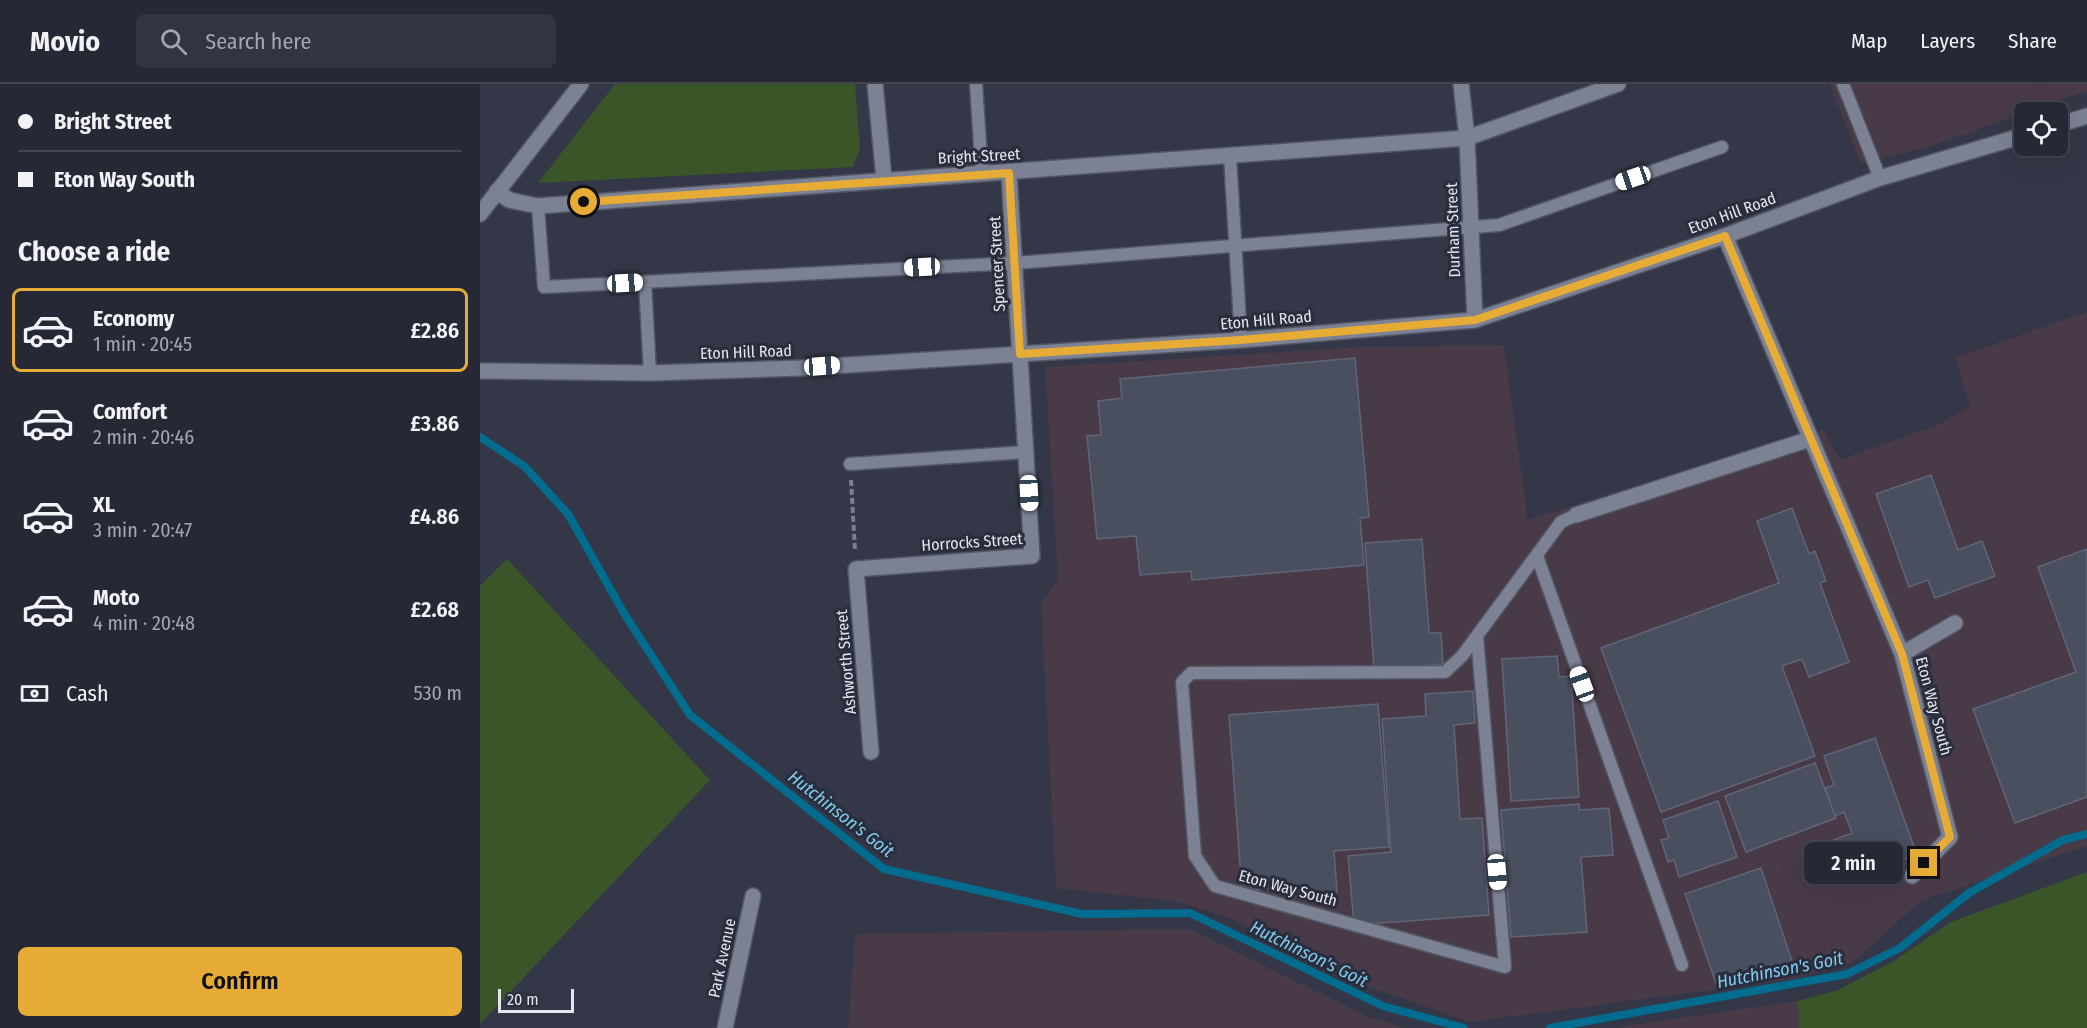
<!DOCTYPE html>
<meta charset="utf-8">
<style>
:root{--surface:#262935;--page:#323541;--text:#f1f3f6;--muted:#a4a6ad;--line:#424550;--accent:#e6ac36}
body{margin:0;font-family:"Fira Sans Condensed",sans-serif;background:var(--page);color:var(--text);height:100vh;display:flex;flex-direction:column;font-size:22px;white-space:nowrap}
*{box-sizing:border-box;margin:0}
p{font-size:20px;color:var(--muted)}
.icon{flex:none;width:33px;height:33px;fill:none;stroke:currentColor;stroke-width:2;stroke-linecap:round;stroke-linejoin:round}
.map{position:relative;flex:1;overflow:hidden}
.drawer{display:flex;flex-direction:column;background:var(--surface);width:480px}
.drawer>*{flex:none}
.top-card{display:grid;align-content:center;height:132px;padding:0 18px;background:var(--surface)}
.fabs{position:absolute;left:1534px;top:18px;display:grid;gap:12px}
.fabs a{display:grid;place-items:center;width:54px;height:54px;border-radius:9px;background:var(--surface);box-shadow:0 6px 24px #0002,0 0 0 2px var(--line);font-size:30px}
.scale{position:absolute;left:18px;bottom:15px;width:76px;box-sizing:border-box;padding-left:6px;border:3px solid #e3e6f0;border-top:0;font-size:16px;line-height:21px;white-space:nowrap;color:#e3e6f0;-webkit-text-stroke:4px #292d3c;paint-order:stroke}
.end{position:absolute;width:27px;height:27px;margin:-14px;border:8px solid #e6ac36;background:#111;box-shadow:0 0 0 3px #111}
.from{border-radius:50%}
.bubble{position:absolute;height:42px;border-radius:9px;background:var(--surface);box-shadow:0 6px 24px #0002,0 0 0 2px var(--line);font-size:20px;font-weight:600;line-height:42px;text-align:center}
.car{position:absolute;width:18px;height:36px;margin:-18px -9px;border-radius:8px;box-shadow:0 0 4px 2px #0007;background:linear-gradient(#fff 24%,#345 0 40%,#fff 0 76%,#345 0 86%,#fff 0)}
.top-card b{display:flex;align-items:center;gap:21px;height:57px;font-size:22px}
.top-card b+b{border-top:2px solid var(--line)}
.top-card i{width:15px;height:15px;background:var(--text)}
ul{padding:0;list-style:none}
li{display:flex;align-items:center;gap:18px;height:84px;margin:0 12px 9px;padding:0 6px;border:3px solid transparent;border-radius:9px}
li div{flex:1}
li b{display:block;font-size:22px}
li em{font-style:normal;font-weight:600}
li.on{border-color:var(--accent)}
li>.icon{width:54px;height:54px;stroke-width:1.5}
h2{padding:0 18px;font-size:27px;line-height:72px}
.pay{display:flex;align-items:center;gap:15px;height:66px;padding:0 18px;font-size:22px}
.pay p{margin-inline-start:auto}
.cta{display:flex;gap:12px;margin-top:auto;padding:12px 18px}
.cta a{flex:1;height:69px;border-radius:9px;background:var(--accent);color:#111;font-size:24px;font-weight:600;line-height:69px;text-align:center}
header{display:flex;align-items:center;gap:36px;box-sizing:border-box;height:84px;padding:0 30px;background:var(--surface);border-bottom:2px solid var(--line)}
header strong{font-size:28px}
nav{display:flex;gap:33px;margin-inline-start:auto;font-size:21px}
.search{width:420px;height:54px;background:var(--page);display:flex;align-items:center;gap:15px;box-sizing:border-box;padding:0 21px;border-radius:9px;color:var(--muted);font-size:22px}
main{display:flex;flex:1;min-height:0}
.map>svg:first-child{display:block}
</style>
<header>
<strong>Movio</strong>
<div class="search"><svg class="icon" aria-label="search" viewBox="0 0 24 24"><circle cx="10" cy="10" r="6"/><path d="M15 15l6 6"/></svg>Search here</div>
<nav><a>Map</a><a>Layers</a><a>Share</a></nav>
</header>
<main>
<section class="drawer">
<div class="top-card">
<b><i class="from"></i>Bright Street</b>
<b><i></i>Eton Way South</b>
</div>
<h2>Choose a ride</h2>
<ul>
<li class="on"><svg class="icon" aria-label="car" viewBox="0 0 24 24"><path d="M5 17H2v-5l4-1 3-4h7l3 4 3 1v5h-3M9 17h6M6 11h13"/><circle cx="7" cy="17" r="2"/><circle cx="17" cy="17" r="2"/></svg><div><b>Economy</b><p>1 min · 20:45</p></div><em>£2.86</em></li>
<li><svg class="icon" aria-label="car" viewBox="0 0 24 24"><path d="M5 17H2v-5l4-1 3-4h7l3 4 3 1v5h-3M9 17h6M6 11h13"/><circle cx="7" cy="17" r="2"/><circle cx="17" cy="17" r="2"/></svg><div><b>Comfort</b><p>2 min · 20:46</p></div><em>£3.86</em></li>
<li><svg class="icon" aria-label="car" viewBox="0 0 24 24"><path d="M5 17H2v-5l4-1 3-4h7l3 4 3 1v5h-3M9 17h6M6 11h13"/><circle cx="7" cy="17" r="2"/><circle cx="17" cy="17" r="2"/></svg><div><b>XL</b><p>3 min · 20:47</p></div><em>£4.86</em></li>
<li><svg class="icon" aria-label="car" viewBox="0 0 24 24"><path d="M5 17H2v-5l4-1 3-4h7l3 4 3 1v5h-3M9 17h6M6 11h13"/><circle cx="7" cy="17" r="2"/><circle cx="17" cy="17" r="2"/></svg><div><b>Moto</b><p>4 min · 20:48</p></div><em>£2.68</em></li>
</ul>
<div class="pay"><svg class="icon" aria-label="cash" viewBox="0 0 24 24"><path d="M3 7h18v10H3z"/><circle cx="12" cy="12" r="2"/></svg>Cash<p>530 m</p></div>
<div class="cta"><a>Confirm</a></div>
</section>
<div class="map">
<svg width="1607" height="944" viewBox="0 0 1607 944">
<rect width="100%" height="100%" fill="#333747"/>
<!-- industrial -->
<path fill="#493a47" d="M1350,0H1607V7L1448,63L1380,79Z
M1607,228V762L1442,816L1372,879L1313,895L990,938L867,895L747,833L695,817L576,804L561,518L578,496L565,283L883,263L1024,261L1048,436L1303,355L1343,346L1360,376L1457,341L1490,323L1475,274Z
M709,845L891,934L927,944H368L375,850Z
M1318,917L1319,944H1135L1152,941Z"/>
<!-- green -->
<path fill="#3a5629" d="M135,0H375L380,65L373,83L58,99Z
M27,475L230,696L0,940V502Z
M1607,788V944H1319L1318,917L1358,906L1414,877L1471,838Z"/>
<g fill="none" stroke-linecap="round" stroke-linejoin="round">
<!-- stream -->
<path stroke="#026c8f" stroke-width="8" d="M0,353L44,382L88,430L145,531L210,631L404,785L602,830L710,829L903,922L984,944
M1070,944L1367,890L1420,864L1489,809L1583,756L1607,750"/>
</g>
<!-- building -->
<path fill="#4a4f5f" stroke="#606577" stroke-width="1.5" d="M875,274L889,433L880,434L884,481L712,496L711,487L660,491L656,452L617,455L607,352L621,351L618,317L642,314L640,295Z
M1451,391L1478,466L1502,457L1515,492L1455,514L1448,496L1429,503L1396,410Z
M1312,424L1329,470L1335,467L1346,497L1340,499L1369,578L1329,593L1322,575L1302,582L1335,672L1181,728L1121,564L1299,499L1277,437Z
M942,455L949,549H961L963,580L894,585L885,459Z
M1607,465V713L1535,739L1493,625L1596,588L1558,483Z
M1077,572L1079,593L1091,592L1099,713L1031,717L1022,575Z
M993,607L995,639L974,641L980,735L1002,734L1009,831L874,841L868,772L911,768L902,635L946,632L945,610Z
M898,620L909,763L854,767L857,808L812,812L811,803L762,807L749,631Z
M1395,654L1437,771L1357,800L1343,760L1372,749L1364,728L1355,732L1345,704L1354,701L1344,672Z
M1335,679L1356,734L1266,768L1245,712Z
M1238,717L1257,773L1199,793L1194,776L1188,778L1181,756L1189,754L1183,736Z
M1099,720V726L1129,724L1133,771L1101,773L1107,848L1031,853L1021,726Z
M1281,784L1313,880L1238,905L1205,810Z"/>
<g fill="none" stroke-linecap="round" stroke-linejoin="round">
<defs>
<path id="service" d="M496,0L502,90
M1363,0L1400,94
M750,72L761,256
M58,122L64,203L535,179L1019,141L1242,63
M165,198L170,289
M370,380L547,368
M1057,472L1202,881
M997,552L1025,883L735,802L715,772L702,598L711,589L965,588L982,572L1081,438L1096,431"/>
<path id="minor" d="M395,0L404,95
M981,0L987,54L995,236
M17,107L29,116L58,122L987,54L1138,0
M0,130L101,0
M1245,152L1422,570L1470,753L1432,792
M1096,431L1330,355
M1422,570L1475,539
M391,668L376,485L552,472L529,89
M245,944L273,812"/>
<path id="tertiary" d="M1578,41L1607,32
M0,287L170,289L320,284L761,256L995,236L1245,152L1400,94L1545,51"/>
</defs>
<!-- service casing -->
<use href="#service" stroke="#525664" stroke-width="15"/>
<!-- minor casing -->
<use href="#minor" stroke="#525664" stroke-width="18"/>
<!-- tertiary casing -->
<use href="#tertiary" stroke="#525664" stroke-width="18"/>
<!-- path -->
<path stroke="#7b7f8c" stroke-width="4" stroke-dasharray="6 3" stroke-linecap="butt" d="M371,396L375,467"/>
<!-- service -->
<use href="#service" stroke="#7c8294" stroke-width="12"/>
<!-- minor -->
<use href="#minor" stroke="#7c8294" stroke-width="15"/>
<!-- tertiary -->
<use href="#tertiary" stroke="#7c8294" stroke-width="15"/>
</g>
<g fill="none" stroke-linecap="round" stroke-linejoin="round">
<!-- route -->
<path stroke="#e6ac36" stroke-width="8" d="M104,118L529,89L540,270L760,256L995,236L1245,152L1422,570L1470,753L1444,779"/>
</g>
<g text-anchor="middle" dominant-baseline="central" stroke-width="6" stroke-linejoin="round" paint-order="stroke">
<!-- street labels -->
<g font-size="16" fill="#e3e6f0" stroke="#292d3c">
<text transform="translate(499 72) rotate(-3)">Bright Street</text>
<text transform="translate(1252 129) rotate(-20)">Eton Hill Road</text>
<text transform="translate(973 146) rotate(-92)">Durham Street</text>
<text transform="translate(517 180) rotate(-93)">Spencer Street</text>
<text transform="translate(786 236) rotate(-5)">Eton Hill Road</text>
<text transform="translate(266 268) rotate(-2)">Eton Hill Road</text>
<text transform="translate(492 458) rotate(-4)">Horrocks Street</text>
<text transform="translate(366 578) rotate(-95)">Ashworth Street</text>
<text transform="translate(1454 622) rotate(75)">Eton Way South</text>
<text transform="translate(808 804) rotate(15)">Eton Way South</text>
<text transform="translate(242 874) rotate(-78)">Park Avenue</text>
</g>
<!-- water labels -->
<g font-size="18" font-style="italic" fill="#7fccf0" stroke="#292d3c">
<text transform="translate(361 730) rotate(38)">Hutchinson's Goit</text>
<text transform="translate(829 870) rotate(26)">Hutchinson's Goit</text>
<text transform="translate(1300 886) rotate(-11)">Hutchinson's Goit</text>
</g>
</g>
</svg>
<div class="fabs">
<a><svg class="icon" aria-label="locate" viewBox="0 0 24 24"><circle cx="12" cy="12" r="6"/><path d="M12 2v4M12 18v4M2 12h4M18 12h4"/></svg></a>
</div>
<div class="scale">20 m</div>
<i class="end from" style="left:104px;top:118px"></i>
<i class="end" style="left:1444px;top:779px"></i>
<div class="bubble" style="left:1324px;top:758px;width:99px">2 min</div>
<i class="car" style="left:1153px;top:94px;rotate:251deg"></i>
<i class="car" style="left:442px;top:183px;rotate:267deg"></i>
<i class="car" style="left:145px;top:199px;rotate:87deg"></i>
<i class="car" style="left:342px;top:282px;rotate:86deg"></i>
<i class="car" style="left:549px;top:409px;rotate:177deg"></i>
<i class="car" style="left:1102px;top:600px;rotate:340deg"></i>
<i class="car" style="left:1017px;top:788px;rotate:175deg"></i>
</div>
</main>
